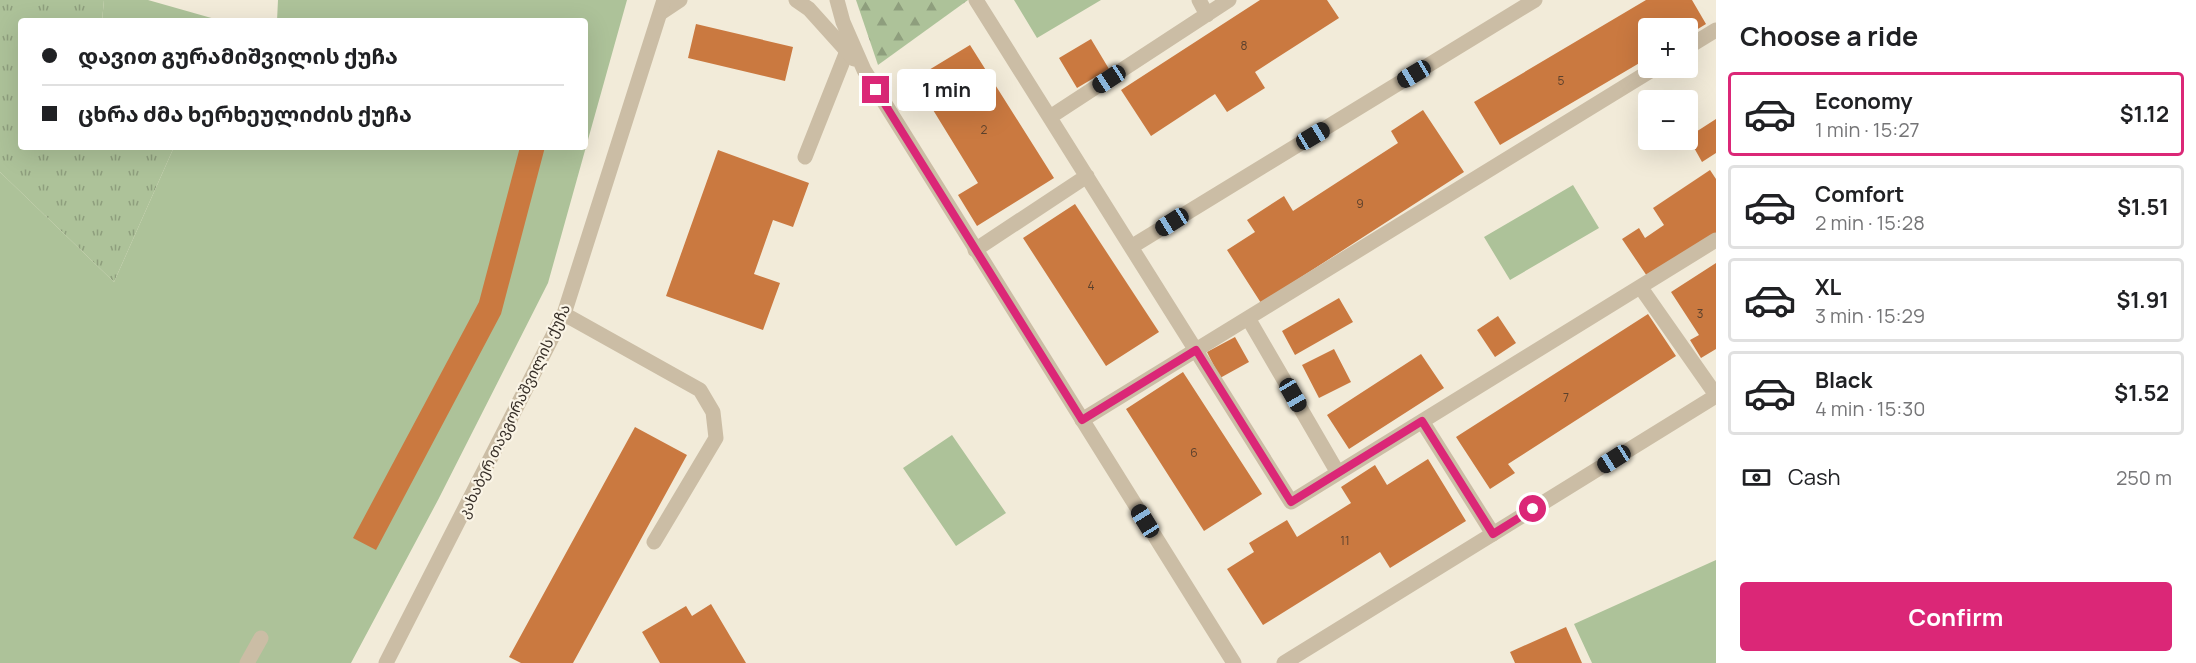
<!DOCTYPE html>
<meta charset="utf-8">
<style>
:root{--surface:#fff;--page:#f6f6f6;--text:#202124;--muted:#757577;--line:#e0e0e0;--accent:#db2777}
body{margin:0;font-family:Manrope,"Noto Sans Georgian",sans-serif;background:var(--page);color:var(--text);height:100vh;display:flex;flex-direction:column;font-size:22px;white-space:nowrap}
*{box-sizing:border-box;margin:0}
p{font-size:20px;color:var(--muted)}
.icon{flex:none;width:33px;height:33px;fill:none;stroke:currentColor;stroke-width:2;stroke-linecap:round;stroke-linejoin:round}
.map{position:relative;flex:1;overflow:hidden}
.side{display:flex;flex-direction:column;background:var(--surface);width:480px}
.side>*{flex:none}
.hud{position:absolute;left:18px;top:18px;width:570px;height:132px;border-radius:6px;box-shadow:0 6px 24px #0002;display:grid;align-content:center;height:132px;padding:0 24px;background:var(--surface)}
.controls{position:absolute;left:1638px;top:18px;display:grid;gap:12px}
.controls a{display:grid;place-items:center;width:60px;height:60px;border-radius:6px;background:var(--surface);box-shadow:0 6px 24px #0002;font-size:30px}
.end{position:absolute;width:27px;height:27px;margin:-14px;border:8px solid #db2777;background:#fff;box-shadow:0 0 0 3px #fff}
.from{border-radius:50%}
.bubble{position:absolute;height:42px;border-radius:6px;background:var(--surface);box-shadow:0 6px 24px #0002;font-size:20px;font-weight:700;line-height:42px;text-align:center}
.car{position:absolute;width:18px;height:36px;margin:-18px -9px;border-radius:8px;box-shadow:0 0 4px 2px #0007;background:linear-gradient(#222 24%,#8ab4d8 0 40%,#222 0 76%,#8ab4d8 0 86%,#222 0)}
.hud b{display:flex;align-items:center;gap:21px;height:57px;font-size:22px}
.hud b+b{border-top:2px solid var(--line)}
.hud i{width:15px;height:15px;background:var(--text)}
ul{padding:0;list-style:none}
li{display:flex;align-items:center;gap:18px;height:84px;margin:0 12px 9px;padding:0 12px;border:3px solid var(--line);border-radius:6px}
li div{flex:1}
li b{display:block;font-size:22px}
li em{font-style:normal;font-weight:700}
li.active{border-color:var(--accent)}
li>.icon{width:54px;height:54px;stroke-width:1.5}
h2{padding:0 24px;font-size:27px;line-height:72px}
.pay{display:flex;align-items:center;gap:15px;height:66px;padding:0 24px;font-size:22px}
.pay p{margin-inline-start:auto}
.primary-button{display:flex;gap:12px;margin-top:auto;padding:12px 24px}
.primary-button a{flex:1;height:69px;border-radius:6px;background:var(--accent);color:#fff;font-size:24px;font-weight:700;line-height:69px;text-align:center}
main{display:flex;flex:1;min-height:0}
.map>svg:first-child{display:block}
</style>
<main>
<div class="map">
<svg width="1716" height="663" viewBox="0 0 1716 663">
<defs>
<pattern id="grass-tufts" width="24" height="20" patternUnits="userSpaceOnUse" patternTransform="scale(1.5)"><rect width="24" height="20" fill="#adc299"/><path d="M3 7l-1-3M5 7V3M7 7l1-3M15 17l-1-3M17 17v-4M19 17l1-3" fill="none" stroke="#8e9e7d"/></pattern>
<pattern id="forest-firs" width="22" height="20" patternUnits="userSpaceOnUse" patternTransform="scale(1.5)"><rect width="22" height="20" fill="#adc299"/><path d="M5 1l3.5 6h-7zM16 11l3.5 6h-7z" fill="#8e9e7d"/></pattern>
</defs>
<rect width="100%" height="100%" fill="#f2ebd9"/>
<!-- grass -->
<path fill="url(#grass-tufts)" d="M0,0H104L102,21H21V147H174L114,282L0,172Z"/>
<!-- forest -->
<path fill="url(#forest-firs)" d="M856,0H968L878,65Z"/>
<!-- garden -->
<path fill="#adc299" d="M104,0H148L222,21H102Z
M278,0H627L548,283L438,500L351,663H0V172L114,282L174,147H585V21H277Z
M1014,0H1101L1037,38Z
M1573,185L1599,228L1510,280L1484,237Z
M952,435L1006,513L956,546L903,468Z
M1716,560V663H1592L1574,624Z"/>
<!-- building -->
<path fill="#ca7940" d="M1260,0H1327L1339,18L1255,72L1265,88L1227,112L1215,94L1151,136L1121,90Z
M1646,0H1692L1706,24L1688,35V28H1648V58L1500,145L1474,102Z
M696,24L793,47L785,81L688,58Z
M1091,39L1109,69L1077,88L1059,58Z
M970,45L1054,178L977,226L958,195L978,183L914,79Z
M1423,110L1464,172L1261,303L1227,250L1255,232L1247,220L1284,196L1293,211L1398,143L1391,131Z
M1716,119V153L1702,162L1688,137Z
M520,147H545L501,314L376,550L353,538L479,302Z
M718,150L809,183L793,227L773,220L754,274L780,283L763,330L666,296Z
M1710,170L1716,179V235L1649,279L1622,239L1639,228L1645,238L1664,225L1653,208Z
M1075,204L1159,332L1106,366L1023,238Z
M1716,263V349L1701,358L1690,340L1699,335L1671,292Z
M1339,298L1353,322L1295,355L1282,331Z
M1648,314L1676,356L1508,464L1515,473L1490,489L1456,437Z
M1498,316L1516,343L1495,357L1477,330Z
M1235,337L1249,362L1220,378L1207,352Z
M1334,349L1351,382L1319,398L1302,365Z
M1421,354L1444,388L1349,449L1327,415Z
M1183,372L1262,494L1204,531L1126,409Z
M635,427L687,455L573,663H521L509,657Z
M1428,459L1466,521L1390,568L1380,552L1263,625L1227,569L1254,552L1249,543L1287,520L1297,537L1351,503L1341,487L1375,465L1387,485Z
M711,604L746,663H660L642,632L686,606L692,616Z
M1566,627L1582,663H1515L1510,652Z"/>
<g fill="none" stroke-linecap="round" stroke-linejoin="round">
<!-- service -->
<path stroke="#cbbda5" stroke-width="15" d="M976,0L1291,502L1716,240
M1199,0L1207,15
M1688,47L1716,30
M1050,117L1229,0
M805,157L847,51
M1131,247L1535,0
M975,250L1087,176
M1641,288L1716,395
M564,314L700,390L713,412L716,438L654,542
M1248,318L1338,473
M1082,420L1655,68
M1422,421L1493,534
M247,663L261,638"/>
<!-- minor -->
<path stroke="#cbbda5" stroke-width="15" d="M796,0L809,9L854,59
M837,0L843,22L864,70L1234,663
M662,12L680,0
M1284,663L1716,396"/>
<!-- tertiary -->
<path stroke="#cbbda5" stroke-width="15" d="M386,663L564,314L664,0"/>
</g>
<g fill="none" stroke-linecap="round" stroke-linejoin="round">
<!-- route -->
<path stroke="#db2777" stroke-width="8" d="M876,90L1082,420L1196,350L1291,502L1422,421L1493,534L1533,509"/>
</g>
<g text-anchor="middle" dominant-baseline="central" stroke-width="4.5" stroke-linejoin="round" paint-order="stroke">
<!-- number labels -->
<g font-size="12" fill="#5b412d">
<text x="1244" y="45">8</text>
<text x="1561" y="80">5</text>
<text x="984" y="129">2</text>
<text x="1360" y="203">9</text>
<text x="1091" y="285">4</text>
<text x="1700" y="313">3</text>
<text x="1566" y="397">7</text>
<text x="1194" y="452">6</text>
<text x="1345" y="540">11</text>
</g>
<!-- street labels -->
<g font-size="15" fill="#362e27" stroke="#faf4e6">
<text transform="translate(514 411) rotate(-64)">კახაბერ თავგორაშვილის ქუჩა</text>
</g>
</g>
</svg>
<div class="controls">
<a>+</a>
<a>−</a>
</div>
<i class="end from" style="left:1533px;top:509px"></i>
<i class="end" style="left:876px;top:90px"></i>
<div class="bubble" style="left:897px;top:69px;width:99px">1 min</div>
<i class="car" style="left:1414px;top:74px;rotate:239deg"></i>
<i class="car" style="left:1109px;top:79px;rotate:237deg"></i>
<i class="car" style="left:1313px;top:136px;rotate:59deg"></i>
<i class="car" style="left:1172px;top:222px;rotate:238deg"></i>
<i class="car" style="left:1293px;top:395px;rotate:150deg"></i>
<i class="car" style="left:1614px;top:459px;rotate:238deg"></i>
<i class="car" style="left:1145px;top:521px;rotate:328deg"></i>
<div class="hud">
<b><i class="from"></i>დავით გურამიშვილის ქუჩა</b>
<b><i></i>ცხრა ძმა ხერხეულიძის ქუჩა</b>
</div>
</div>
<section class="side">
<h2>Choose a ride</h2>
<ul>
<li class="active"><svg class="icon" aria-label="car" viewBox="0 0 24 24"><path d="M5 17H2v-5l4-1 3-4h7l3 4 3 1v5h-3M9 17h6M6 11h13"/><circle cx="7" cy="17" r="2"/><circle cx="17" cy="17" r="2"/></svg><div><b>Economy</b><p>1 min · 15:27</p></div><em>$1.12</em></li>
<li><svg class="icon" aria-label="car" viewBox="0 0 24 24"><path d="M5 17H2v-5l4-1 3-4h7l3 4 3 1v5h-3M9 17h6M6 11h13"/><circle cx="7" cy="17" r="2"/><circle cx="17" cy="17" r="2"/></svg><div><b>Comfort</b><p>2 min · 15:28</p></div><em>$1.51</em></li>
<li><svg class="icon" aria-label="car" viewBox="0 0 24 24"><path d="M5 17H2v-5l4-1 3-4h7l3 4 3 1v5h-3M9 17h6M6 11h13"/><circle cx="7" cy="17" r="2"/><circle cx="17" cy="17" r="2"/></svg><div><b>XL</b><p>3 min · 15:29</p></div><em>$1.91</em></li>
<li><svg class="icon" aria-label="car" viewBox="0 0 24 24"><path d="M5 17H2v-5l4-1 3-4h7l3 4 3 1v5h-3M9 17h6M6 11h13"/><circle cx="7" cy="17" r="2"/><circle cx="17" cy="17" r="2"/></svg><div><b>Black</b><p>4 min · 15:30</p></div><em>$1.52</em></li>
</ul>
<div class="pay"><svg class="icon" aria-label="cash" viewBox="0 0 24 24"><path d="M3 7h18v10H3z"/><circle cx="12" cy="12" r="2"/></svg>Cash<p>250 m</p></div>
<div class="primary-button"><a>Confirm</a></div>
</section>
</main>
